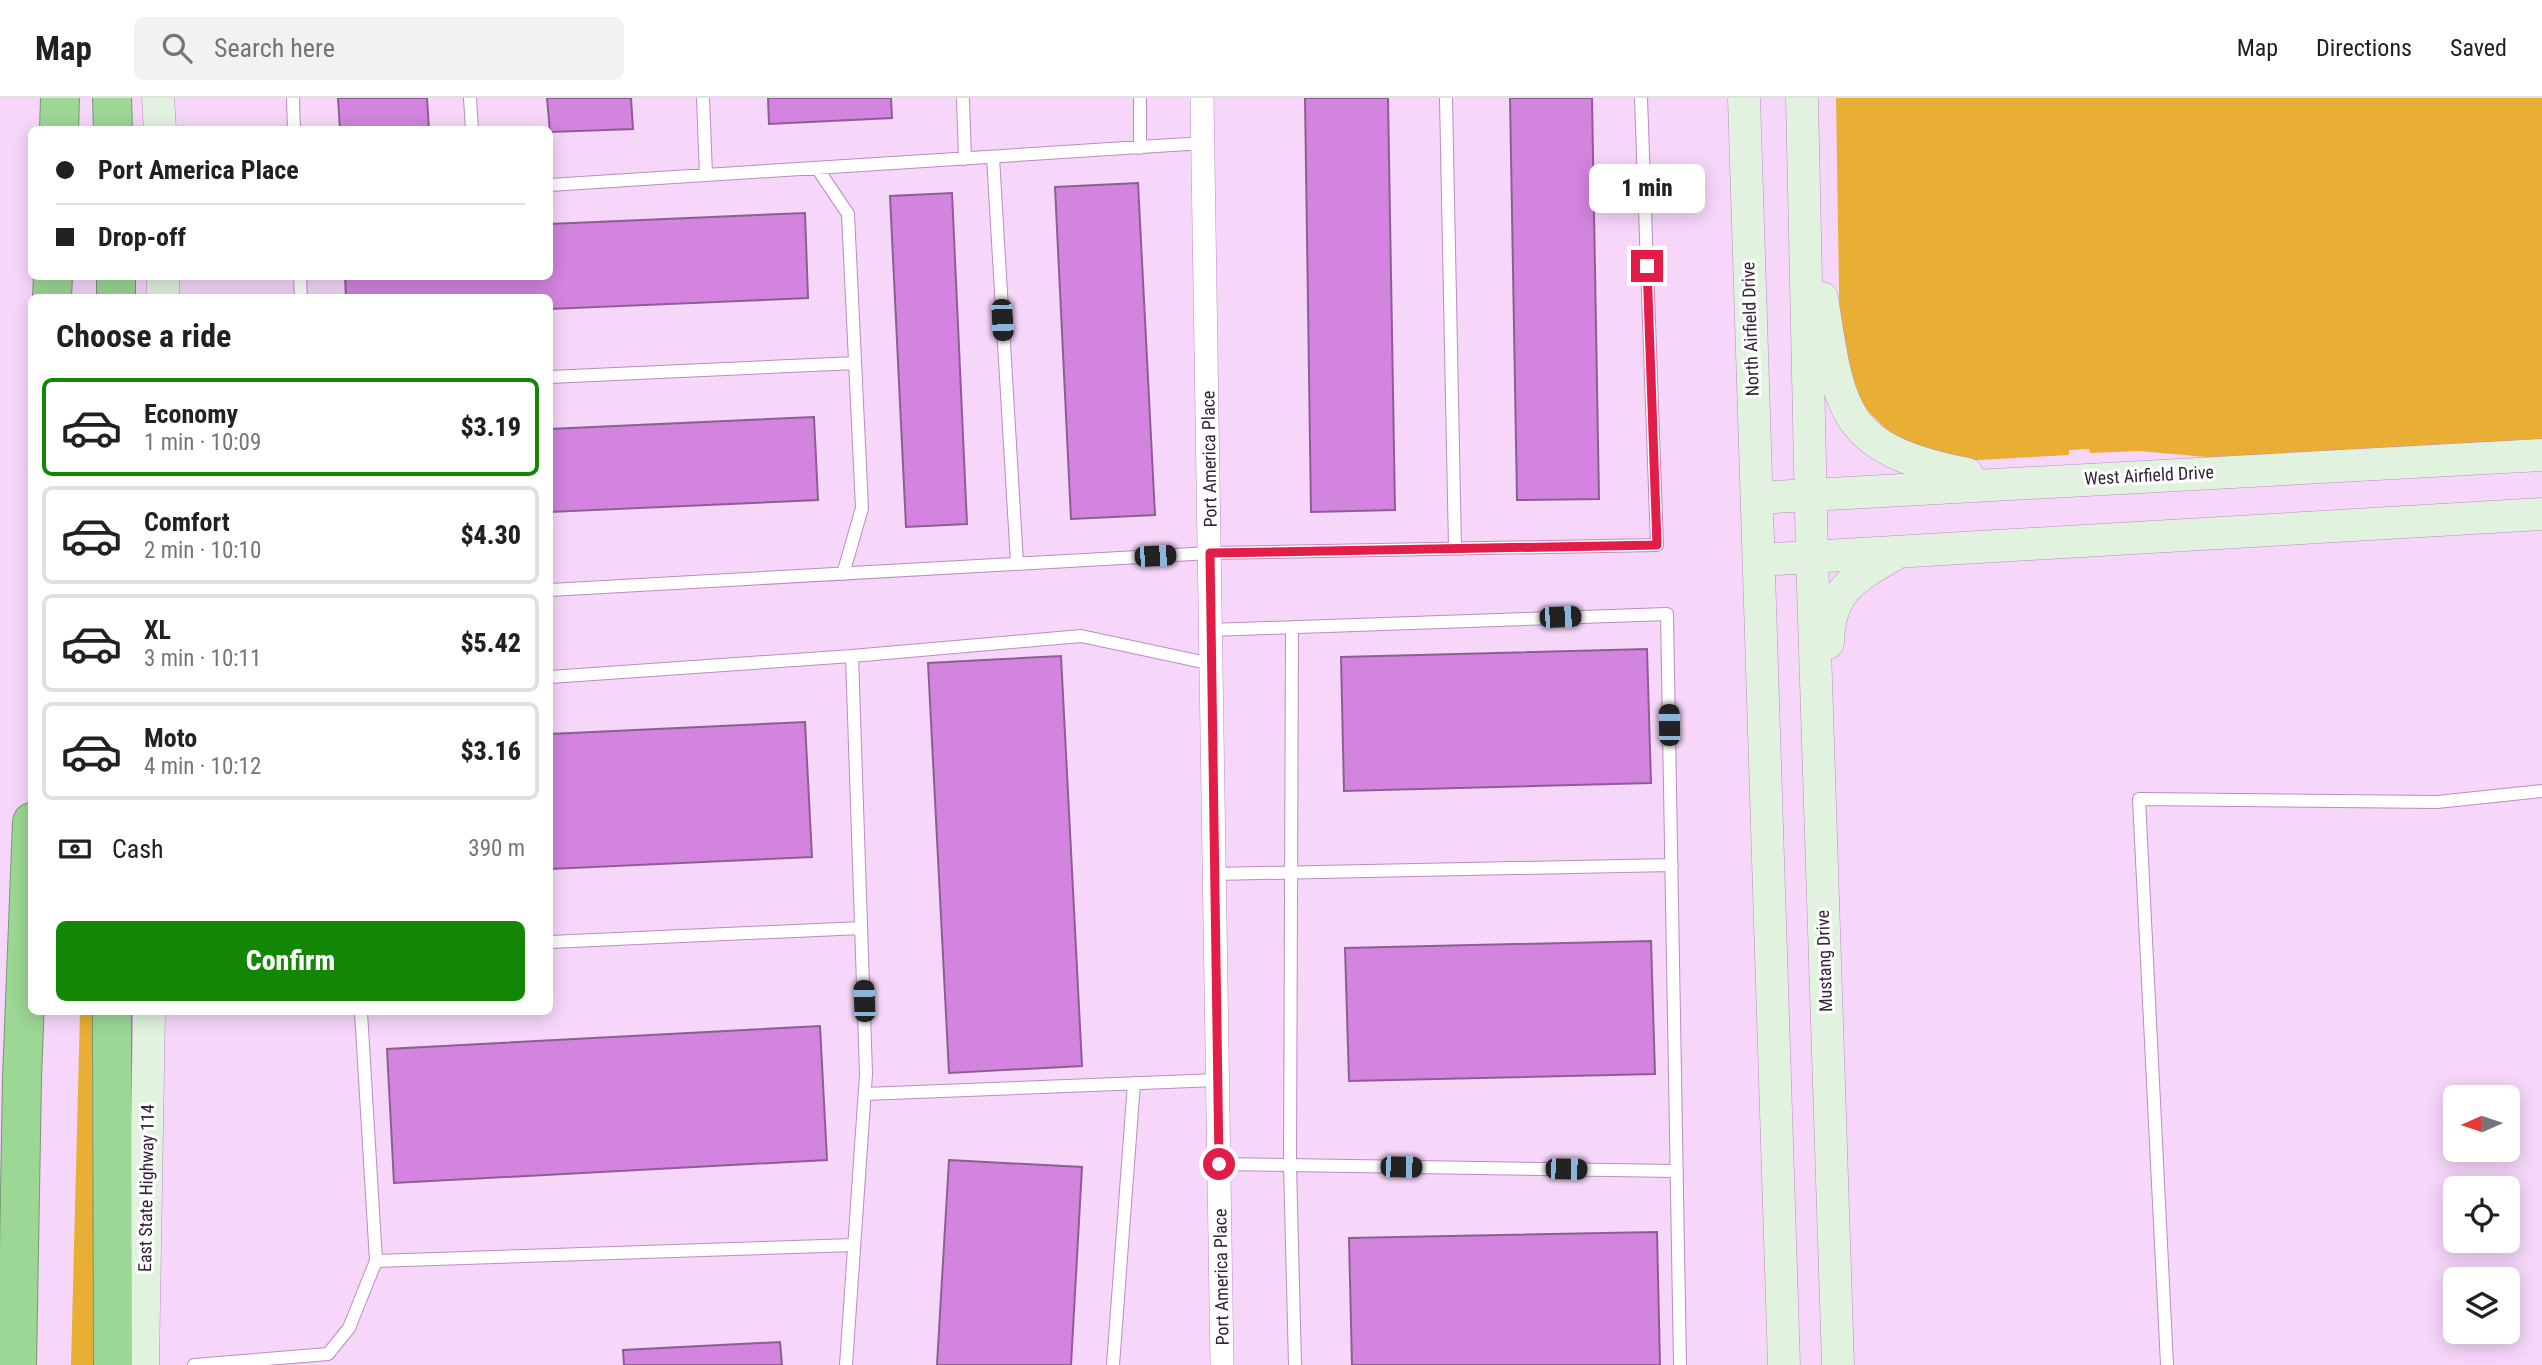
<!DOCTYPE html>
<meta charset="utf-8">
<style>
:root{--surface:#fff;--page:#f2f2f2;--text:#202124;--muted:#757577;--line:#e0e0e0;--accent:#138705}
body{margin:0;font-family:"Roboto Condensed",sans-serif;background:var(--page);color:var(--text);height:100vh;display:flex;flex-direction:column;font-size:26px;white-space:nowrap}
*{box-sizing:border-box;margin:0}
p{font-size:23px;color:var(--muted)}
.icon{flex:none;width:38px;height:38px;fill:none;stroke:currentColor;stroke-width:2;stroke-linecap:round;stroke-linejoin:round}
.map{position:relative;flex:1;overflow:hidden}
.panel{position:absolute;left:28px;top:196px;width:525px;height:721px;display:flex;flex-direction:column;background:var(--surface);border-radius:10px;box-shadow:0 4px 18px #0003}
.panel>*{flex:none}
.hud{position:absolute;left:28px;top:28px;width:525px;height:154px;border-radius:10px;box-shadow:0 4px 18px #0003;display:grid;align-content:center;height:154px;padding:0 28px;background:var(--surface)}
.needle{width:46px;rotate:267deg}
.controls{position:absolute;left:2443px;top:987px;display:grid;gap:14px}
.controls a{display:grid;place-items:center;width:77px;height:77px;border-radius:10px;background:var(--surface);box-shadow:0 4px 18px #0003;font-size:35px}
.end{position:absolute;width:32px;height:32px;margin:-16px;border:9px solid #e11d48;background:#fff;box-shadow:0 0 0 4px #fff}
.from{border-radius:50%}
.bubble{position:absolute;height:49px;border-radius:10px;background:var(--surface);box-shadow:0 4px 18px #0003;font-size:23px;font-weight:800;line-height:49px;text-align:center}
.car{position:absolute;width:21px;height:42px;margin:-21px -10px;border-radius:9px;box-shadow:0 0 5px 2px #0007;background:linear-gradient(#222 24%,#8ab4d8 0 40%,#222 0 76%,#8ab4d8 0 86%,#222 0)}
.hud b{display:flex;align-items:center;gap:24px;height:66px;font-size:26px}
.hud b+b{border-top:2px solid var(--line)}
.hud i{width:18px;height:18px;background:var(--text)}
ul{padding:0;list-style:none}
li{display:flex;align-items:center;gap:21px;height:98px;margin:0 14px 10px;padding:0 14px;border:4px solid var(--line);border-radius:10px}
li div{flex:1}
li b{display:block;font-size:26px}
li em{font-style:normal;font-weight:800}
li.on{border-color:var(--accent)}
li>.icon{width:63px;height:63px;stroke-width:1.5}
h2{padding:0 28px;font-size:32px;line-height:84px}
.pay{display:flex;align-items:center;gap:18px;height:77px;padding:0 28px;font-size:26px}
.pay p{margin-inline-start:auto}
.primary-button{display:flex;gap:14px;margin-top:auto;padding:14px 28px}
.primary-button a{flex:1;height:80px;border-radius:10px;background:var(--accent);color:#fff;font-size:28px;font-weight:800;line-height:80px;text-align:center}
header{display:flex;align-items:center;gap:42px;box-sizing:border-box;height:98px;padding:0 35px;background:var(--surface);border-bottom:2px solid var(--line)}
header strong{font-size:33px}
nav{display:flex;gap:38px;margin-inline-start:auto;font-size:24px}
.search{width:490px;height:63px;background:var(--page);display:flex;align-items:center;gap:18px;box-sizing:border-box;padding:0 24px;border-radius:10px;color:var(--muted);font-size:26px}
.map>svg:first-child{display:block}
</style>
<header>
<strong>Map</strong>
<div class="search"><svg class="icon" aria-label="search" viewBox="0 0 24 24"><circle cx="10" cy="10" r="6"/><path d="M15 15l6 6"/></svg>Search here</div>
<nav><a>Map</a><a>Directions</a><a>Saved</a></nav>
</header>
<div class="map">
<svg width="2542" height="1267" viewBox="0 0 2542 1267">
<rect width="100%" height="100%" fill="#f6d7fa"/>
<!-- green -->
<path fill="#e8af34" d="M1836,0H2542V346L2218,360L2139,353L2090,355L2089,351L2069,352V357L1958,363L1898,343L1858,303L1840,254Z
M80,914H100L103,1267H71Z"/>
<!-- building -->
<path fill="#d284de" stroke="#8c5e94" stroke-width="2" d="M338,0H427L429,32H340Z
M547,0H631L633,31L550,34Z
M768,0H891L892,20L769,26Z
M1305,0H1388L1395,412L1311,414Z
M1510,0H1592L1599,401L1517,402Z
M1138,85L1155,417L1071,421L1055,89Z
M952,95L967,426L906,429L890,98Z
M805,115L808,200L550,211V200H346L345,178H550V126Z
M814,319L818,402L550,414V331Z
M1647,551L1651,685L1344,693L1341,559Z
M1061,558L1082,968L949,975L928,565Z
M805,624L812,759L550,771V636Z
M1651,843L1655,976L1349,983L1345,850Z
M820,928L827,1062L394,1085L387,951Z
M949,1062L1082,1069L1071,1267H937Z
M1657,1134L1660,1267H1352L1349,1140Z
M780,1244L782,1267H624L623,1252Z"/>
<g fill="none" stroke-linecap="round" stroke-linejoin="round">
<defs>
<path id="lane" d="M293,0L294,32
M470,0L472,32
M703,0L706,77
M963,0L965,61
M1140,0V50
M1446,0L1455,450
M993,59L1017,465
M817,70L848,116L862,410L843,476
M550,87L1203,45
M300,178L301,200
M550,279L855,265
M550,492L1210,455L1657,447L1641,0
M1292,529L1290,1067L1295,1267
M1211,532L1667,516L1680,1267
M852,558L1081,538L1212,566
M550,579L852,558L866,976L846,1267
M1214,776L1672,767
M550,844L861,830
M361,914L376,1163L854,1147
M865,996L1217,982
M1219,1066L1677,1073
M194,1267L328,1256L349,1230L376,1163
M1113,1267L1134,985
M2167,1267L2139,701L2437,704L2542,693"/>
<path id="street" d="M1202,0L1222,1267"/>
<path id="secondary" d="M158,0L160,32
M1744,0L1784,1267
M1802,0L1812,458L1838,1267
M163,200V178
M1822,200C1840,316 1842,351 1967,376
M1757,400L2542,357
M1759,462L2542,416
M1828,545C1829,494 1852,480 1894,457
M143,1267L149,914"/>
<path id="highway" d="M112,0L113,32
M59,32L60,0
M52,200L53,178
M116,200V178
M112,914L113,1267
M17,1267L22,980L32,724"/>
</defs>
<!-- lane casing -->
<use href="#lane" stroke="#bc8bc3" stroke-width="14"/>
<!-- street casing -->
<use href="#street" stroke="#bc8bc3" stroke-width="24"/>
<!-- secondary casing -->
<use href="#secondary" stroke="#bc8bc3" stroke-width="33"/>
<!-- highway casing -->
<use href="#highway" stroke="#789774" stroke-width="40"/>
<!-- lane -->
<use href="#lane" stroke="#fff" stroke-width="12"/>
<!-- street -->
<use href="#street" stroke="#fff" stroke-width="23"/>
<!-- secondary -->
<use href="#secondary" stroke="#e1f3df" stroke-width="32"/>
<!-- highway -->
<use href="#highway" stroke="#9cd795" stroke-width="38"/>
</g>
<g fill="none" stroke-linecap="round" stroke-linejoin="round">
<!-- route -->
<path stroke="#e11d48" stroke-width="9" d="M1219,1066L1210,455L1657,447L1647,168"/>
</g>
<g text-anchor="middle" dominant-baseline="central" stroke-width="6" stroke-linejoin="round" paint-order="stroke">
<!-- street labels -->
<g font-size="18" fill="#352138" stroke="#fff">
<text transform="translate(1750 231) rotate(-92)">North Airfield Drive</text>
<text transform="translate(1209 361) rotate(-91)">Port America Place</text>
<text transform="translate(2149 377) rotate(-3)">West Airfield Drive</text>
<text transform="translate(1824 863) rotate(-92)">Mustang Drive</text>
<text transform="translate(146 1090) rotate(-89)">East State Highway 114</text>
<text transform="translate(1221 1179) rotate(-91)">Port America Place</text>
</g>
</g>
</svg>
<div class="controls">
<a><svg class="needle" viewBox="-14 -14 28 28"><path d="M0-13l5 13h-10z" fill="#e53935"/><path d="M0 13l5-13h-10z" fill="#757577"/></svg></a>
<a><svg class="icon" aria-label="locate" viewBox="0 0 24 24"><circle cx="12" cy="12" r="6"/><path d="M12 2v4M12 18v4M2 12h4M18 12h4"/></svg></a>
<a><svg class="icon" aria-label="layers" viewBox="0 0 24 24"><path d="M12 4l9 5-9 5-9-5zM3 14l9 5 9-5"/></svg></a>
</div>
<i class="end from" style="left:1219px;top:1066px"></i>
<i class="end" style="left:1647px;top:168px"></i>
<div class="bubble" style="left:1589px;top:66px;width:116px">1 min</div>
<i class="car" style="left:1002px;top:222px;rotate:177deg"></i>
<i class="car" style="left:1155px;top:458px;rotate:87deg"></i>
<i class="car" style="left:1560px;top:519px;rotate:88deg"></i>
<i class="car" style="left:1669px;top:627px;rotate:359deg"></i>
<i class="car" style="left:864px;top:903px;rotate:358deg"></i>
<i class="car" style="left:1401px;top:1069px;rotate:91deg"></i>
<i class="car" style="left:1566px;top:1071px;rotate:91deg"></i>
<div class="hud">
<b><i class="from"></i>Port America Place</b>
<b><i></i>Drop-off</b>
</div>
<section class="panel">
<h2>Choose a ride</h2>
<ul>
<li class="on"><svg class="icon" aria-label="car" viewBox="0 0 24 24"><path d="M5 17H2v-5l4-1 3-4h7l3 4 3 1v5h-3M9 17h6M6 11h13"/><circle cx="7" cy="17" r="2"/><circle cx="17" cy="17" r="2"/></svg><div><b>Economy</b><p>1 min · 10:09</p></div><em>$3.19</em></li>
<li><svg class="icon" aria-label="car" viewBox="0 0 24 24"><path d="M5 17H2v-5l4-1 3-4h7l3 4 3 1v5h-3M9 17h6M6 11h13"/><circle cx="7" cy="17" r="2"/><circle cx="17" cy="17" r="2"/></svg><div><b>Comfort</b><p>2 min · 10:10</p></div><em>$4.30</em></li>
<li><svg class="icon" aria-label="car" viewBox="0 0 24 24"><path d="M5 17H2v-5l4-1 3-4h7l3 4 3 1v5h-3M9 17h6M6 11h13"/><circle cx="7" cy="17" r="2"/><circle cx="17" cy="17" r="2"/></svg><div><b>XL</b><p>3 min · 10:11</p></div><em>$5.42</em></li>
<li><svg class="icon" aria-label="car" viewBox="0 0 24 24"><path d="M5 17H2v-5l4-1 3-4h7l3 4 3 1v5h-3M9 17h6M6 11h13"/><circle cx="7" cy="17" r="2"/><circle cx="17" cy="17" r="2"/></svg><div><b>Moto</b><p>4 min · 10:12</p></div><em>$3.16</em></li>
</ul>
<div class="pay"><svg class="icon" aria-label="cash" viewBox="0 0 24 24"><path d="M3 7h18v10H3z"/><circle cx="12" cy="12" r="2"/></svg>Cash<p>390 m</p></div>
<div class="primary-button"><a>Confirm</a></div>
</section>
</div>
